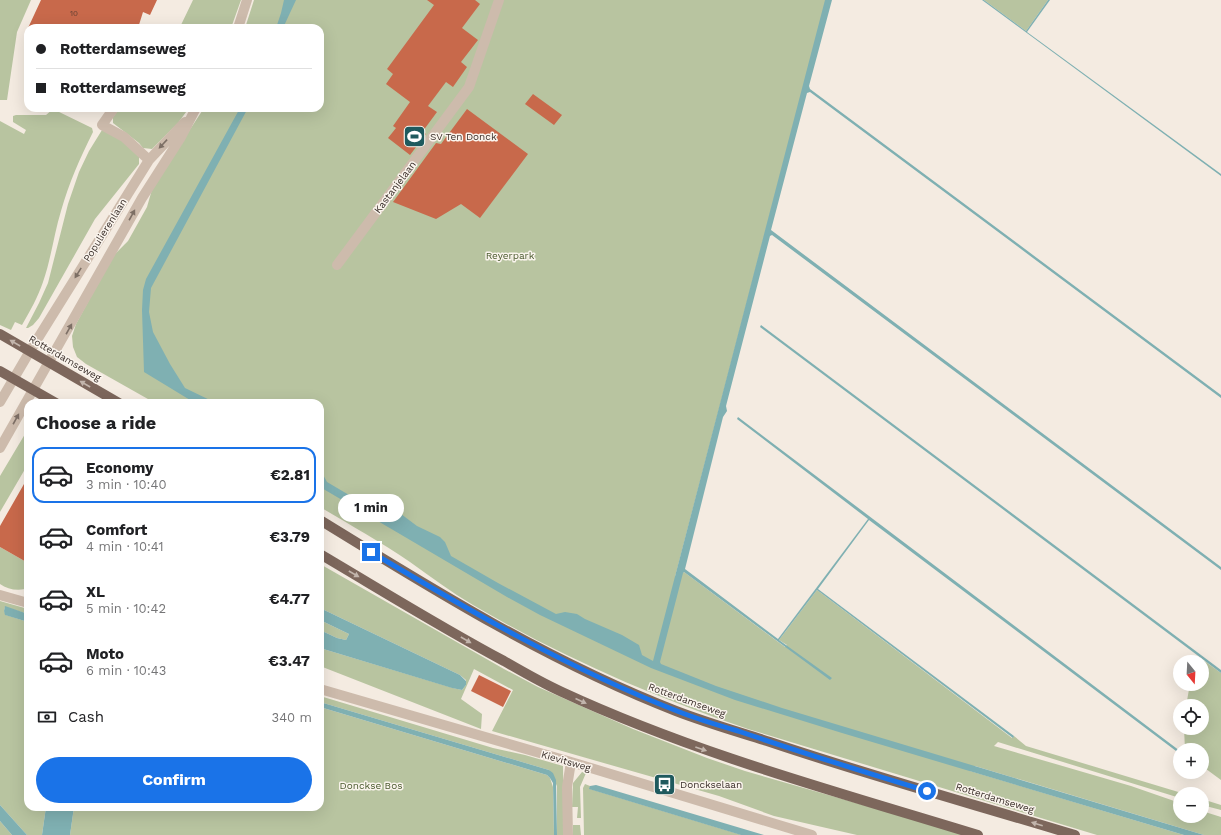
<!DOCTYPE html>
<meta charset="utf-8">
<style>
:root{--surface:#fff;--page:#f2f2f2;--text:#202124;--muted:#757577;--line:#e0e0e0;--accent:#1a73e8}
body{margin:0;font-family:"Work Sans",sans-serif;background:var(--page);color:var(--text);height:100vh;display:flex;flex-direction:column;font-size:15px;white-space:nowrap}
*{box-sizing:border-box;margin:0}
p{font-size:13px;color:var(--muted)}
.icon{flex:none;width:22px;height:22px;fill:none;stroke:currentColor;stroke-width:2;stroke-linecap:round;stroke-linejoin:round}
.map{position:relative;flex:1;overflow:hidden}
.details{position:absolute;left:24px;top:399px;width:300px;height:412px;display:flex;flex-direction:column;background:var(--surface);border-radius:12px;box-shadow:0 4px 16px #0002}
.details>*{flex:none}
.banner{position:absolute;left:24px;top:24px;width:300px;height:88px;border-radius:12px;box-shadow:0 4px 16px #0002;display:grid;align-content:center;height:88px;padding:0 12px;background:var(--surface)}
.needle{width:26px;rotate:162deg}
.fabs{position:absolute;left:1173px;top:655px;display:grid;gap:8px}
.fabs a{display:grid;place-items:center;width:36px;height:36px;border-radius:50%;background:var(--surface);box-shadow:0 4px 16px #0002;font-size:20px}
.end{position:absolute;width:18px;height:18px;margin:-9px;border:5px solid #1a73e8;background:#fff;box-shadow:0 0 0 2px #fff}
.from{border-radius:50%}
.bubble{position:absolute;height:28px;border-radius:14px;background:var(--surface);box-shadow:0 4px 16px #0002;font-size:13px;font-weight:700;line-height:28px;text-align:center}
.banner b{display:flex;align-items:center;gap:14px;height:38px;font-size:15px}
.banner b+b{border-top:1px solid var(--line)}
.banner i{width:10px;height:10px;background:var(--text)}
ul{padding:0;list-style:none}
li{display:flex;align-items:center;gap:12px;height:56px;margin:0 8px 6px;padding:0 4px;border:2px solid transparent;border-radius:12px}
li div{flex:1}
li b{display:block;font-size:15px}
li em{font-style:normal;font-weight:700}
li.selected{border-color:var(--accent)}
li>.icon{width:36px;height:36px;stroke-width:1.5}
h2{padding:0 12px;font-size:18px;line-height:48px}
.pay{display:flex;align-items:center;gap:10px;height:44px;padding:0 12px;font-size:15px}
.pay p{margin-inline-start:auto}
.primary-button{display:flex;gap:8px;margin-top:auto;padding:8px 12px}
.primary-button a{flex:1;height:46px;border-radius:24px;background:var(--accent);color:#fff;font-size:16px;font-weight:700;line-height:46px;text-align:center}
.map>svg:first-child{display:block}
</style>
<div class="map">
<svg width="1221" height="835" viewBox="0 0 1221 835">
<rect width="100%" height="100%" fill="#f4ebe1"/>
<!-- green -->
<path fill="#b8c4a0" d="M0,0H31L17,32L7,100H0Z
M193,0H241L231,28H182L180,27Z
M254,0H826L675,577L684,572L785,647L787,645L779,640L817,590L1012,738L1014,736L1026,746L1185,794H1180V798L998,742L994,746L1131,786L1180,803V816H1202V811L1221,817V835H1204L975,766L970,771L1184,835H1097L748,729C653,697 560,656 473,605C451,592 431,577 410,562C381,542 350,525 320,507V403H155L86,364L77,357L73,347L72,336L76,324L113,256L128,241L147,207L153,186L204,108H320V28H245Z
M984,0H1048L1026,31Z
M120,108H189L178,123L152,149L143,148L139,143L113,123V117Z
M53,109L92,128L93,132C80,158 69,183 61,211C54,234 51,259 43,282C38,297 30,311 22,325L15,322L11,330L0,325V121L24,134L26,130L13,122V116L16,115H46Z
M102,130L121,139L139,157V164L95,219L39,318L33,325L28,328H26L39,303L48,283L68,204L79,172L89,151Z
M28,429V464L0,512V476Z
M0,547L28,563V584L25,589C16,591 7,589 0,584Z
M320,564L504,669L538,687L633,729L707,758L745,771L968,835H857L774,816L719,796L492,731L513,690L474,669L461,699L482,714L481,729L320,666V648L453,688L462,690L466,685V680L460,675L320,608Z
M0,601L28,609V614L5,607L4,611L6,615L28,622V807H46L42,835H27L0,805Z
M320,620L349,634L346,640L337,638L320,630Z
M1199,657L1221,673V780L1202,766V750H1185L1184,728H1202V706H1186L1190,684H1202V662H1198Z
M320,696L493,748L525,755L563,766L564,835H557V786L549,770L320,702Z
M320,707L547,775L550,778L553,787L554,835H70L74,807H320Z
M582,772L586,773L580,787L581,818H577L578,807H572L573,783Z
M585,784L590,786V789L742,835H584L583,788Z
M1202,799L1221,805V810L1202,805Z
M0,821L12,835H0Z
M573,825H580L581,835H573Z"/>
<!-- water -->
<path fill="#7fb0b2" d="M284,0H296L283,28H276L281,13Z
M825,0H832L809,86L810,89L1221,395V398L810,92L807,93L771,230L1221,567V570L772,235L770,236L726,406L727,411L723,417L685,569L778,639L868,519L737,419L738,417L1180,751V754L869,520L818,589L1014,736L1013,738L817,590L779,640L832,678L830,680L684,572L683,573L660,662L661,664L716,686L782,708L1204,835H1184L842,733L735,700L651,668L540,615L507,597L320,487V469L327,482L366,505L373,504L387,506L397,511L417,526L440,537L445,542L451,556L498,583L556,614L565,612L577,614L585,619L622,635L639,645L642,655L653,661Z
M982,0H984L1026,31L1048,0H1050L1027,32L1221,174V176Z
M240,108H248L151,288L149,312L153,332L170,364L185,388L216,403H195L144,372L142,310L143,290L146,279Z
M761,325L1221,670V673L760,327Z
M5,606L28,614V622L5,615L4,611Z
M320,608L460,675L466,681V685L462,690L452,688L320,648V630L337,638L346,640L349,634L320,620Z
M320,702L549,770L553,773L556,780L557,835H554L553,783L550,778L547,775L320,707Z
M596,785L764,835H741L589,789L590,786Z
M0,805L27,835H12L0,821Z
M46,807H74L70,835H42Z"/>
<!-- building -->
<path fill="#c8694b" d="M41,0H157L150,15L143,12L138,28H28Z
M427,0H475L480,4L462,28L478,40L461,62L467,67L453,87L446,82L428,106L437,112L423,131L426,134L410,155L388,138L396,128L393,126L410,102L386,84L393,74L387,69L434,5Z
M533,94L562,115L554,125L525,104Z
M467,109L528,154L480,218L461,204L436,219L393,202L436,143L441,144Z
M28,477V563L0,547V526Z
M479,675L511,691L503,707L471,691Z"/>
<g fill="none" stroke-linecap="round" stroke-linejoin="round">
<!-- minor -->
<path stroke="#cdbbac" stroke-width="10" d="M238,28L247,0
M114,108L102,125L124,137L149,160
M337,265L469,87L499,0
M0,402L30,351L149,160L185,122
M0,448L142,198L181,137L196,108
M0,595L28,603
M320,689L571,762L812,835
M568,835L567,787L571,762"/>
<!-- major -->
<path stroke="#7d675c" stroke-width="10" d="M0,334L119,403
M0,371L56,403
M320,520C435,591 550,662 676,711C707,723 739,732 770,742C871,776 973,804 1075,835
M320,554C381,590 442,628 504,661C523,672 542,683 562,692C696,754 838,792 978,835"/>
</g>
<!-- one-way arrows -->
<defs><path id="oneway-solid" d="M-6-.8H1V-3.2L6.5 0L1 3.2V.8H-6Z"/></defs>
<g fill="#7d6f65">
<use href="#oneway-solid" transform="translate(163 144) rotate(133)"/>
<use href="#oneway-solid" transform="translate(132 215) rotate(-61)"/>
<use href="#oneway-solid" transform="translate(78 273) rotate(122)"/>
<use href="#oneway-solid" transform="translate(69 329) rotate(-61)"/>
<use href="#oneway-solid" transform="translate(16 419) rotate(-61)"/>
</g>
<g fill="#c2b5ac">
<use href="#oneway-solid" transform="translate(15 343) rotate(-150)"/>
<use href="#oneway-solid" transform="translate(85 384) rotate(-150)"/>
<use href="#oneway-solid" transform="translate(354 574) rotate(30)"/>
<use href="#oneway-solid" transform="translate(466 640) rotate(30)"/>
<use href="#oneway-solid" transform="translate(581 701) rotate(24)"/>
<use href="#oneway-solid" transform="translate(701 749) rotate(19)"/>
<use href="#oneway-solid" transform="translate(1037 824) rotate(-163)"/>
</g>
<g fill="none" stroke-linecap="round" stroke-linejoin="round">
<!-- route -->
<path stroke="#1a73e8" stroke-width="5" d="M371,552C470,611 569,669 677,711C697,719 717,725 738,731C800,752 864,772 927,791"/>
</g>
<!-- icons -->
<defs>
<symbol id="stadium-square" viewBox="-11 -11 22 22"><rect x="-9" y="-9" width="18" height="18" rx="4" fill="#1f5a5e" stroke="#fbf5ee"/><path d="M0-5a6.5 5 0 1 0 0 10a6.5 5 0 1 0 0-10ZM-3.5-1.8h7v3.6h-7Z" fill="#fff"/></symbol>
<symbol id="bus-square" viewBox="-11 -11 22 22"><rect x="-9" y="-9" width="18" height="18" rx="4" fill="#1f5a5e" stroke="#fbf5ee"/><path d="M-5-6H5V4H4V6H2V4H-2V6H-4V4H-5ZM-3.5-4V0h7V-4ZM-3.5 1.2v1.5H-2V1.2ZM2 1.2v1.5H3.5V1.2Z" fill="#fff"/></symbol>
</defs>
<g fill-rule="evenodd">
<use href="#stadium-square" x="402" y="124" width="25" height="25"/>
<use href="#bus-square" x="652" y="772" width="25" height="25"/>
</g>
<g text-anchor="middle" dominant-baseline="central" stroke-width="3" stroke-linejoin="round" paint-order="stroke">
<!-- number labels -->
<g font-size="8" fill="#5e3e33">
<text x="74" y="13">10</text>
</g>
<!-- poi labels -->
<g font-size="10" fill="#3b302b" stroke="#fbf5ee" text-anchor="start">
<text x="430" y="136">SV Ten Donck</text>
<text x="680" y="784">Donckselaan</text>
</g>
<!-- street labels -->
<g font-size="10" fill="#3b302b" stroke="#fbf5ee">
<text transform="translate(395 187) rotate(-53)">Kastanjelaan</text>
<text transform="translate(105 230) rotate(-58)">Populierenlaan</text>
<text transform="translate(65 358) rotate(30)">Rotterdamseweg</text>
<text transform="translate(687 700) rotate(20)">Rotterdamseweg</text>
<text transform="translate(566 761) rotate(16)">Kievitsweg</text>
<text transform="translate(995 798) rotate(17)">Rotterdamseweg</text>
</g>
<!-- park labels -->
<g font-size="10" fill="#4a5a2e" stroke="#fbf5ee">
<text x="510" y="255">Reyerpark</text>
<text x="371" y="785">Donckse Bos</text>
</g>
</g>
</svg>
<div class="fabs">
<a><svg class="needle" viewBox="-14 -14 28 28"><path d="M0-13l5 13h-10z" fill="#e53935"/><path d="M0 13l5-13h-10z" fill="#757577"/></svg></a>
<a><svg class="icon" aria-label="locate" viewBox="0 0 24 24"><circle cx="12" cy="12" r="6"/><path d="M12 2v4M12 18v4M2 12h4M18 12h4"/></svg></a>
<a>+</a>
<a>−</a>
</div>
<i class="end from" style="left:927px;top:791px"></i>
<i class="end" style="left:371px;top:552px"></i>
<div class="bubble" style="left:338px;top:494px;width:66px">1 min</div>
<div class="banner">
<b><i class="from"></i>Rotterdamseweg</b>
<b><i></i>Rotterdamseweg</b>
</div>
<section class="details">
<h2>Choose a ride</h2>
<ul>
<li class="selected"><svg class="icon" aria-label="car" viewBox="0 0 24 24"><path d="M5 17H2v-5l4-1 3-4h7l3 4 3 1v5h-3M9 17h6M6 11h13"/><circle cx="7" cy="17" r="2"/><circle cx="17" cy="17" r="2"/></svg><div><b>Economy</b><p>3 min · 10:40</p></div><em>€2.81</em></li>
<li><svg class="icon" aria-label="car" viewBox="0 0 24 24"><path d="M5 17H2v-5l4-1 3-4h7l3 4 3 1v5h-3M9 17h6M6 11h13"/><circle cx="7" cy="17" r="2"/><circle cx="17" cy="17" r="2"/></svg><div><b>Comfort</b><p>4 min · 10:41</p></div><em>€3.79</em></li>
<li><svg class="icon" aria-label="car" viewBox="0 0 24 24"><path d="M5 17H2v-5l4-1 3-4h7l3 4 3 1v5h-3M9 17h6M6 11h13"/><circle cx="7" cy="17" r="2"/><circle cx="17" cy="17" r="2"/></svg><div><b>XL</b><p>5 min · 10:42</p></div><em>€4.77</em></li>
<li><svg class="icon" aria-label="car" viewBox="0 0 24 24"><path d="M5 17H2v-5l4-1 3-4h7l3 4 3 1v5h-3M9 17h6M6 11h13"/><circle cx="7" cy="17" r="2"/><circle cx="17" cy="17" r="2"/></svg><div><b>Moto</b><p>6 min · 10:43</p></div><em>€3.47</em></li>
</ul>
<div class="pay"><svg class="icon" aria-label="cash" viewBox="0 0 24 24"><path d="M3 7h18v10H3z"/><circle cx="12" cy="12" r="2"/></svg>Cash<p>340 m</p></div>
<div class="primary-button"><a>Confirm</a></div>
</section>
</div>
